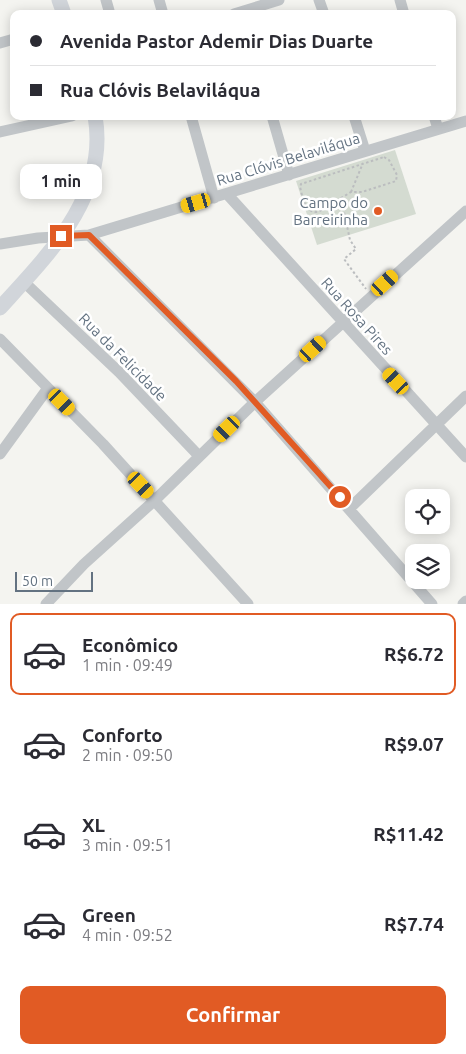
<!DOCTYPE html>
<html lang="pt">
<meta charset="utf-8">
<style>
:root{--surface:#fff;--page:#f2f2f3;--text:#2b2b33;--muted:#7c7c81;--line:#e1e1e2;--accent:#e15b24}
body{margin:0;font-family:Ubuntu,sans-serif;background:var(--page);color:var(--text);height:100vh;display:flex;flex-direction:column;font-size:19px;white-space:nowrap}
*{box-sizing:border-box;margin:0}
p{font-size:16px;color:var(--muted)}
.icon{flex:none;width:28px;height:28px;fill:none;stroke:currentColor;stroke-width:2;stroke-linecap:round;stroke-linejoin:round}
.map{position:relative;height:604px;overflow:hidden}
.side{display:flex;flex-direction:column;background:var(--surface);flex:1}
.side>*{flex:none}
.hud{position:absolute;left:10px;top:10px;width:446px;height:110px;border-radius:10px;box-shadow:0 2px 12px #0003;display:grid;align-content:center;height:110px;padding:0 20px;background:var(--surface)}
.controls{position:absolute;left:405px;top:489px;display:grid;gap:10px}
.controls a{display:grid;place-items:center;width:45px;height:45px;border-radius:10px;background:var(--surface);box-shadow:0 2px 12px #0003;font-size:25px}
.scale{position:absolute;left:15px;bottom:12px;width:78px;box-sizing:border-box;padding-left:5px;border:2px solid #637281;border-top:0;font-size:14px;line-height:18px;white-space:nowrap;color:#637281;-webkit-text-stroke:4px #fff;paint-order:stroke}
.end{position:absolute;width:22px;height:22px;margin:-11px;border:6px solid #e15b24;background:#fff;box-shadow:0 0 0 2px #fff}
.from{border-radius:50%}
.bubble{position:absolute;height:35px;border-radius:10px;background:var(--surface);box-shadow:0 2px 12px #0003;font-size:16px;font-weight:700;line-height:35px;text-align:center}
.car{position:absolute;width:15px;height:30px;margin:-15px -8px;border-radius:6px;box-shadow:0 0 4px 1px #0007;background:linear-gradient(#f5c518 24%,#345 0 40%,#f5c518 0 76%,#345 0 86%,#f5c518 0)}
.hud b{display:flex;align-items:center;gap:18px;height:48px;font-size:19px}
.hud b+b{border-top:1px solid var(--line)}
.hud i{width:12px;height:12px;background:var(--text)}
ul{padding:9px 0 0;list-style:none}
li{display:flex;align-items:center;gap:15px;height:82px;margin:0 10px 8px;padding:0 10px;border:2px solid transparent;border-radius:10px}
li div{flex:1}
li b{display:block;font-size:19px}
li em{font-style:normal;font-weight:700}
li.current{border-color:var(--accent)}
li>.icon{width:45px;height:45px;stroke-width:1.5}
.cta{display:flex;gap:10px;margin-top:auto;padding:10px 20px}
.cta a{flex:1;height:58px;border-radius:10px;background:var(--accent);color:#fff;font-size:20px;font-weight:700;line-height:58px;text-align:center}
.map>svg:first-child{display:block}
</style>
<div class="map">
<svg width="466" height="604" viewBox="0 0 466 604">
<rect width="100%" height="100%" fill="#f4f4f0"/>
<!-- green -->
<path fill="#d4dbd1" d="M395,150L416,214L317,245L296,181Z"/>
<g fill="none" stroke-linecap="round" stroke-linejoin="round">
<!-- path -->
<path stroke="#bbbdbf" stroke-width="2" stroke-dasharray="2.5 2.5" stroke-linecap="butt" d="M384,157L389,160L397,175L396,181L362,192H351L318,212C304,213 303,198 300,187L301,184Z
M351,192L363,163
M341,198L350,240L356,249L344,259L366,289"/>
<!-- minor -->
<path stroke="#c1c5c8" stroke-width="11" d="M106,0L110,14
M159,0L163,14
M319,0L324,14
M400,0L404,14
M234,14L279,0
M0,43L14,39
M191,116L214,198
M272,116L289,175
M354,116L365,151
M434,116L438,129
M0,132L72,116
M227,194L466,457
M89,235L255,402L432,604
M0,244L38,238L89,235L466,121
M24,282L119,372L199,456
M0,339L103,444L248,604
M0,454L48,388
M350,508L466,396
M46,604L84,564L155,500L255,402L466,211
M463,604L466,601"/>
<!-- secondary -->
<path stroke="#d1d5da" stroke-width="15" d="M59,0L64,14
M0,308C49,254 109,195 95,116"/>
</g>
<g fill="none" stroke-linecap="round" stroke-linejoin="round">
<!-- route -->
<path stroke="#e15b24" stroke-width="6" d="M61,236L89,235L236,381L340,497"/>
</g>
<!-- markers -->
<circle fill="#e15b24" stroke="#fff" stroke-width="2" cx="378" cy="211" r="5"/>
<g text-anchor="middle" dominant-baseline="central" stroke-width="5" stroke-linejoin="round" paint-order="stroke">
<!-- street labels -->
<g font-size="15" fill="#637281" stroke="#fff">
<text transform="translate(288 159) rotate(-17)">Rua Clóvis Belaviláqua</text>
<text transform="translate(357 316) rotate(48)">Rua Rosa Pires</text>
<text transform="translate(123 357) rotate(45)">Rua da Felicidade</text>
</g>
<!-- poi labels -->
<g font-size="15" fill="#637281" stroke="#fff" text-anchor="end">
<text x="368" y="202">Campo do<tspan x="368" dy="17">Barreirinha</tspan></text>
</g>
</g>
</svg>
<div class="controls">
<a><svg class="icon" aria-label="locate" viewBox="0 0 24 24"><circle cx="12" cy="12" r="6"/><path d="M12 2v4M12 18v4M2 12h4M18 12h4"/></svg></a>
<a><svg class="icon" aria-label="layers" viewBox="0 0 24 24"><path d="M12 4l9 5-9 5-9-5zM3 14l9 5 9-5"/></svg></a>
</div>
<div class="scale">50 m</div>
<i class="end from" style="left:340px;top:497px"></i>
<i class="end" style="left:61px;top:236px"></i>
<div class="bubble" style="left:20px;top:164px;width:82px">1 min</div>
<i class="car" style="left:196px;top:203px;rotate:254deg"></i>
<i class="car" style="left:385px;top:283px;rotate:48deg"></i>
<i class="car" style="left:313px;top:349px;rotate:48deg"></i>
<i class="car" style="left:396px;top:381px;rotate:317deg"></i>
<i class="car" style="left:62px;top:402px;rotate:135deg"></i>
<i class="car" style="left:227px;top:429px;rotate:226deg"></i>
<i class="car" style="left:141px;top:485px;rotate:137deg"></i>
<div class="hud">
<b><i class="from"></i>Avenida Pastor Ademir Dias Duarte</b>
<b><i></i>Rua Clóvis Belaviláqua</b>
</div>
</div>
<section class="side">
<ul>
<li class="current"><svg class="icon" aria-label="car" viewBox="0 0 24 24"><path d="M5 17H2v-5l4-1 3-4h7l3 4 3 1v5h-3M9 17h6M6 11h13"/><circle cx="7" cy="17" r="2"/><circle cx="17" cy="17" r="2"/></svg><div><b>Econômico</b><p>1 min · 09:49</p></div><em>R$6.72</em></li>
<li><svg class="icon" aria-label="car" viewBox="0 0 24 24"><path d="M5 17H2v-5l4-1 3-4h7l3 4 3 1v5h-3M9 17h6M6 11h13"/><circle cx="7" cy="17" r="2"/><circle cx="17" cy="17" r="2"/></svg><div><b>Conforto</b><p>2 min · 09:50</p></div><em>R$9.07</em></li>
<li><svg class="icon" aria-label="car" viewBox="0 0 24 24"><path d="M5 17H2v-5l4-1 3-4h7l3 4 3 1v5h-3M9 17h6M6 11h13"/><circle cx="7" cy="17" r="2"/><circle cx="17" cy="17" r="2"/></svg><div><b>XL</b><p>3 min · 09:51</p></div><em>R$11.42</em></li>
<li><svg class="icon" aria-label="car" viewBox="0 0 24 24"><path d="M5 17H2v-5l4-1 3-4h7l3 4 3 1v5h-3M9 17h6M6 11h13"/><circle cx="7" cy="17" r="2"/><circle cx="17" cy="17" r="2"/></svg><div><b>Green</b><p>4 min · 09:52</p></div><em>R$7.74</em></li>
</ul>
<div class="cta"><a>Confirmar</a></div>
</section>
